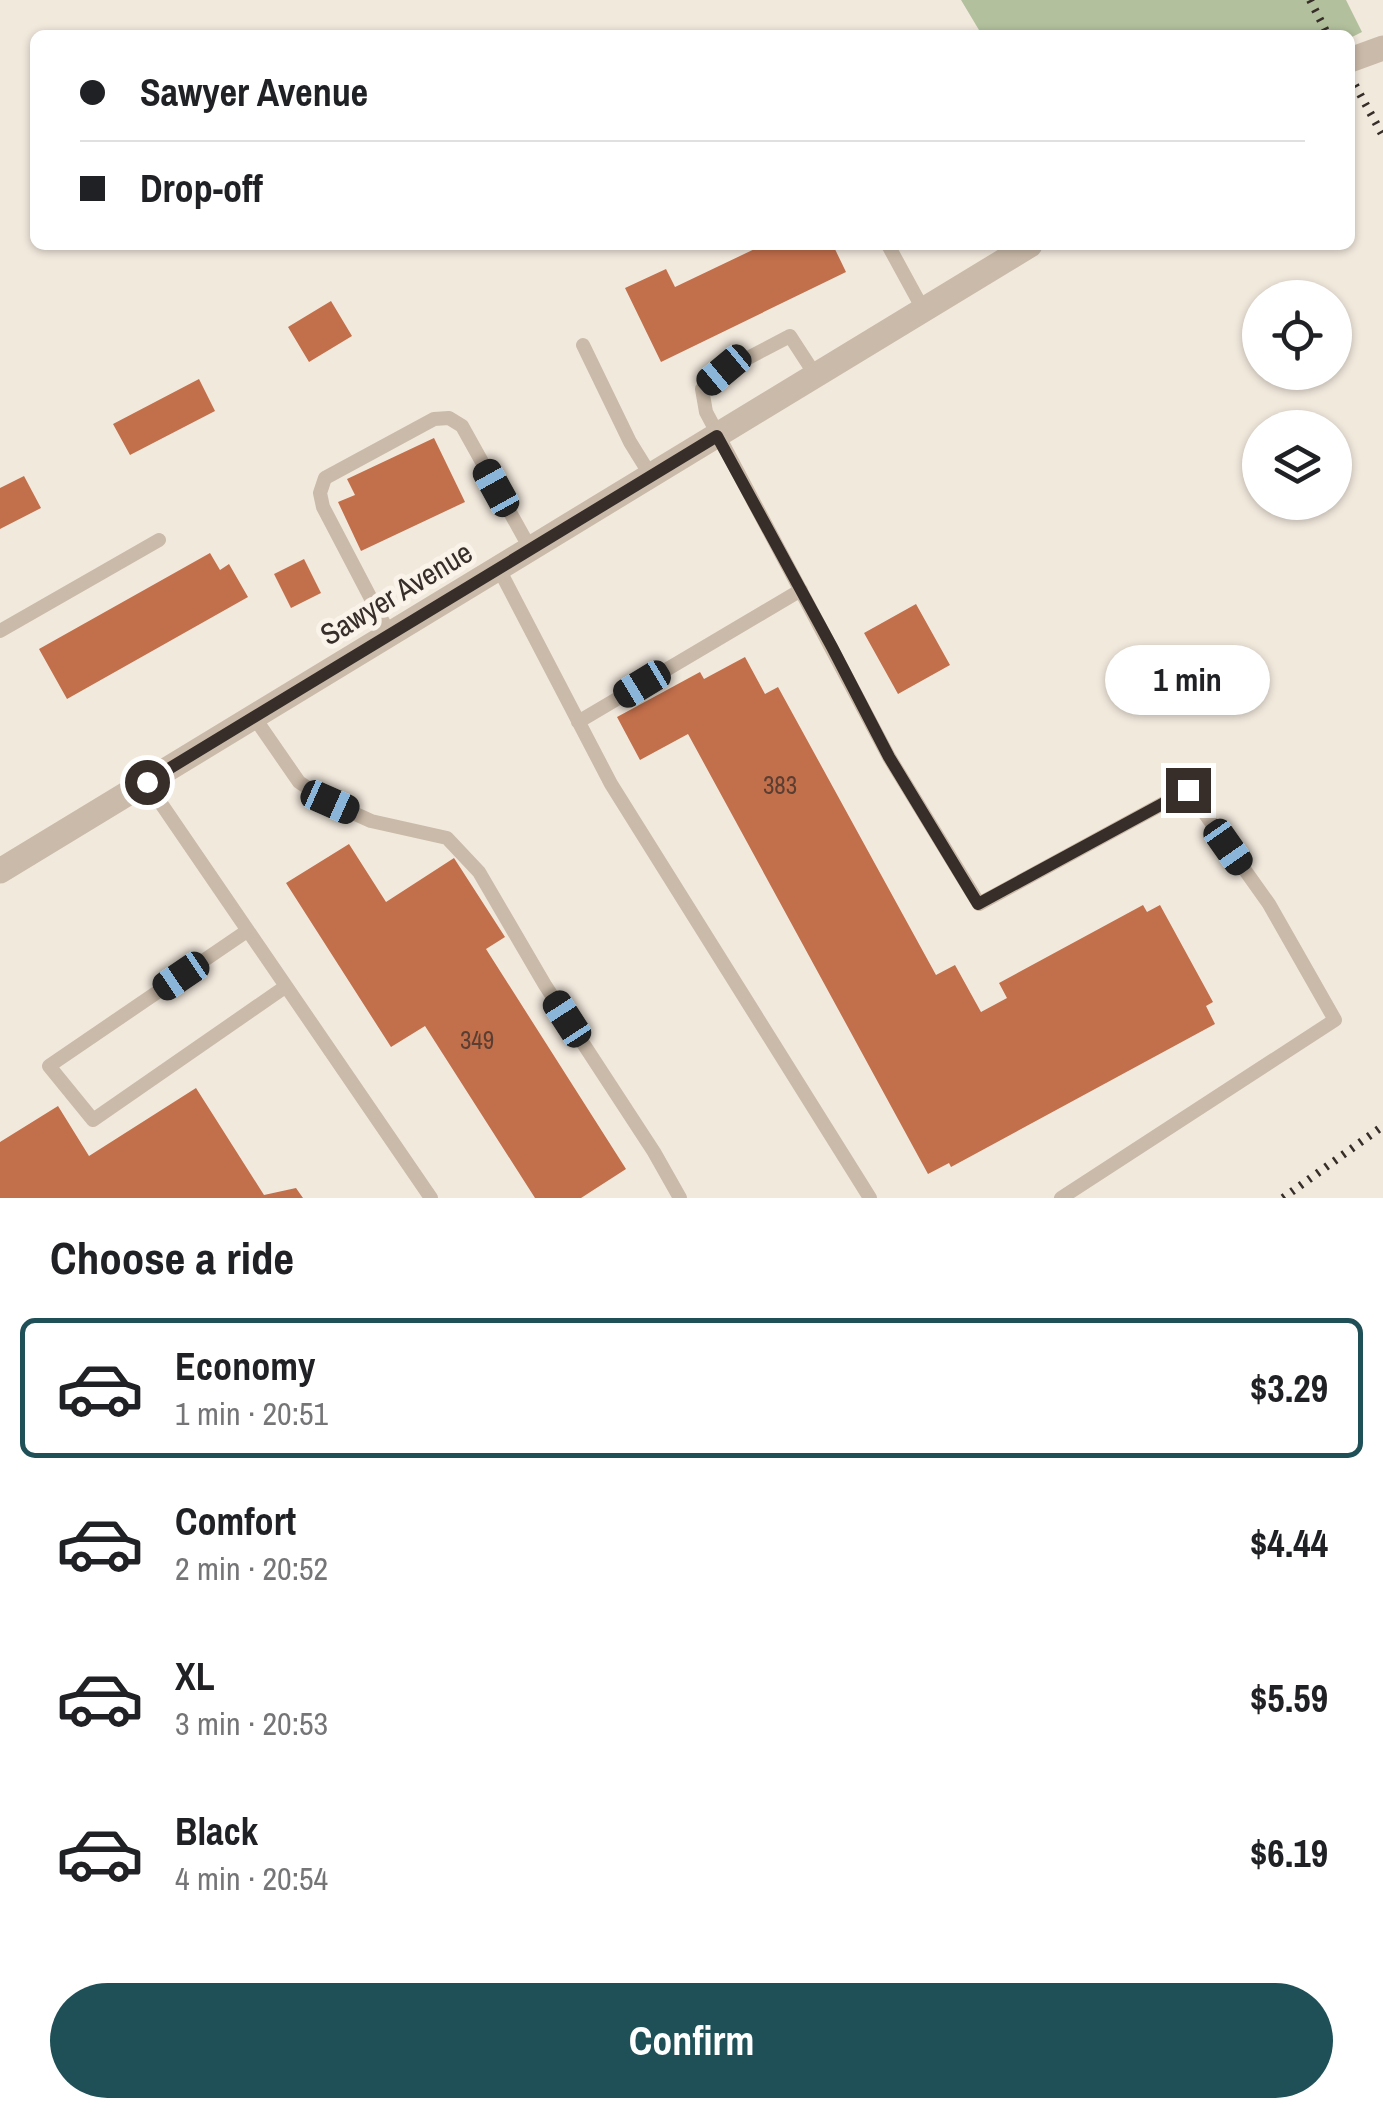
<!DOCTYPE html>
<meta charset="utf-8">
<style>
:root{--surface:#fff;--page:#f2f2f2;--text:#202124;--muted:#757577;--line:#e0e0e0;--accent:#1f5057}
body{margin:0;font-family:"Archivo Narrow",sans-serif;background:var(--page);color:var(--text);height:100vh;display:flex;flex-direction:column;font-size:38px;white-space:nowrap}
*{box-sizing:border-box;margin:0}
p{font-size:32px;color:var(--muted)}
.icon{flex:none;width:55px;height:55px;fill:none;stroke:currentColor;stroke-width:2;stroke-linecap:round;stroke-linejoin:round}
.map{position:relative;height:1198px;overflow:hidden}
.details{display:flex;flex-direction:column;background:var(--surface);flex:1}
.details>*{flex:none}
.banner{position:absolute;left:30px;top:30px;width:1325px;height:220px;border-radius:15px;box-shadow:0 2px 8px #0004;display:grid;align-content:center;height:220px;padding:0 50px;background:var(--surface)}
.buttons{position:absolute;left:1242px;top:280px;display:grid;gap:20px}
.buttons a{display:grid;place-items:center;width:110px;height:110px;border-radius:50%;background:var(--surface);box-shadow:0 2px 8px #0004;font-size:50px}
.end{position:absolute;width:45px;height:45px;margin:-22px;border:12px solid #372e29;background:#fff;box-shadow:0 0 0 5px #fff}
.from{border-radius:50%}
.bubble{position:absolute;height:70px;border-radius:35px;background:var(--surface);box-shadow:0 2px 8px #0004;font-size:32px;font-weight:800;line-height:70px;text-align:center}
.car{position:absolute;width:30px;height:60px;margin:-30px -15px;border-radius:12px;box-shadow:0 0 8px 2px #0007;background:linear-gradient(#222 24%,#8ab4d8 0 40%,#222 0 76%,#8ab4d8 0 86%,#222 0)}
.banner b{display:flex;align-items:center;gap:35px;height:95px;font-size:38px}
.banner b+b{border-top:2px solid var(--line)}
.banner i{width:25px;height:25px;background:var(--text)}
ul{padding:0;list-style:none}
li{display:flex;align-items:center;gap:30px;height:140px;margin:0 20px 15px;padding:0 30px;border:5px solid transparent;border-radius:15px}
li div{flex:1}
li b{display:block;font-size:38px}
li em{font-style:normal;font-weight:800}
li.active{border-color:var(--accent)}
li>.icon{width:90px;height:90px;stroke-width:1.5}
h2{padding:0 50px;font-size:45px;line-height:120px}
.primary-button{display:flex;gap:20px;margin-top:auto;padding:20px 50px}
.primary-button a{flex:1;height:115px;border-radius:60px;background:var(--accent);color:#fff;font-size:40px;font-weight:800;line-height:115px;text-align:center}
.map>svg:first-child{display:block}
</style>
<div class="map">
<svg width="1383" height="1198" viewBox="0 0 1383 1198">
<rect width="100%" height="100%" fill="#f2e9dd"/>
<!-- green -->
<path fill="#b2c09d" d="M961,0H1346L1362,32L1350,38V35H982Z"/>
<!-- building -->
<path fill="#c26f4b" d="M763,245H833L846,272L661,362L625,288L666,269L675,287Z
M331,301L352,336L309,362L288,327Z
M199,379L215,411L130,455L113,424Z
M434,438L465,502L361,551L338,502L355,495L347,479Z
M24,476L41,508L0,529V488Z
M210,553L220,570L229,564L248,597L67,699L39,649Z
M304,559L321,593L291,608L274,574Z
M916,604L950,665L898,694L864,633Z
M745,657L765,694L778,687L936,975L955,965L981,1012L1007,998L999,983L1143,905L1147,912L1160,905L1213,1002L1206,1006L1215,1024L951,1167L949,1163L928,1174L688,734L640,760L617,717L700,672L704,679Z
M349,844L386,902L454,858L505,937L486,949L626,1169L581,1198H535L425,1026L391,1047L286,883Z
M196,1088L264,1195L296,1188L303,1198H0V1142L58,1106L89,1156Z"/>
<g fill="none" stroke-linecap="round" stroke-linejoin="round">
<!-- service -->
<path stroke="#cabaa9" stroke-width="14" d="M888,245L924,311
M583,345L630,442L651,476
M816,376L790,336L725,370L702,389L706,412L889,757L979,904L1188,790L1269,904L1335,1020L1061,1198
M499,569L611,784L870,1198
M0,631L159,540
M390,635L323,507L320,493L325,478L434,419L449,418L462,426L531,550
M254,717L299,782L329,802L371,821L447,838L479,872L545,985L654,1152L680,1198
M578,722L801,590
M147,783L431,1198
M247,931L49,1066L93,1120L285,987"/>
<!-- tertiary -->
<path stroke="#cabaa9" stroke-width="25" d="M1350,60L1383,48
M0,871L1030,245"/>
<!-- rail -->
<path stroke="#372e29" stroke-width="8" stroke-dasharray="2.5 8" stroke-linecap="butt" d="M1310,0L1328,35
M1350,76L1383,136
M1283,1198L1383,1126"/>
</g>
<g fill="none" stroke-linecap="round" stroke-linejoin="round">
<!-- route -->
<path stroke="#372e29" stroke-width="12" d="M147,782L717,436L832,647L889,757L978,904L1188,790"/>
</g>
<g text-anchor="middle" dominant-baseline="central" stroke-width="10" stroke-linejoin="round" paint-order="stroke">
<!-- number labels -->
<g font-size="25" fill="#5a3e32">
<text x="780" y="785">383</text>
<text x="477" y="1040">349</text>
</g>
<!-- street labels -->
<g font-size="30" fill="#372e29" stroke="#f9f3ea">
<text transform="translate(396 593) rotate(-31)">Sawyer Avenue</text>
</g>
</g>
</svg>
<div class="buttons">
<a><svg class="icon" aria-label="locate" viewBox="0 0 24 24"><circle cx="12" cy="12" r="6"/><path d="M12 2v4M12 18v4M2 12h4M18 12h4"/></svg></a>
<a><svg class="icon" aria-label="layers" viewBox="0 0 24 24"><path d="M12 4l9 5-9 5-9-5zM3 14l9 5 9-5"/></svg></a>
</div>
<i class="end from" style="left:147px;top:782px"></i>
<i class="end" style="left:1188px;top:790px"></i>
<div class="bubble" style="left:1105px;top:645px;width:165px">1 min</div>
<i class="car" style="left:724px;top:370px;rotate:230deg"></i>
<i class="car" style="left:496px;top:488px;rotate:331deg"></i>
<i class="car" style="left:642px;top:684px;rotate:239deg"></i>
<i class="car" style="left:330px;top:802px;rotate:114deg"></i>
<i class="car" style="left:1228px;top:847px;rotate:145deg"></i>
<i class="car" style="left:181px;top:976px;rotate:236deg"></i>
<i class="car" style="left:567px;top:1019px;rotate:327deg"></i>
<div class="banner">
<b><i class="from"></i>Sawyer Avenue</b>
<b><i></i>Drop-off</b>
</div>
</div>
<section class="details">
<h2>Choose a ride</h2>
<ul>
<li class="active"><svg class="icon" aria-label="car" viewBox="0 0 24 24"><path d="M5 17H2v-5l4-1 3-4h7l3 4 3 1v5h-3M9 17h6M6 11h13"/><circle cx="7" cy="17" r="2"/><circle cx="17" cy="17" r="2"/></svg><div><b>Economy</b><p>1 min · 20:51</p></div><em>$3.29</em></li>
<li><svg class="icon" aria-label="car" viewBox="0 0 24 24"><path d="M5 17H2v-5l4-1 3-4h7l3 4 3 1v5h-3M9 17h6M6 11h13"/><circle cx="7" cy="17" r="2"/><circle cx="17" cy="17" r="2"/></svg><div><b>Comfort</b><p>2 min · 20:52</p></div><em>$4.44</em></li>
<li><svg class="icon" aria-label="car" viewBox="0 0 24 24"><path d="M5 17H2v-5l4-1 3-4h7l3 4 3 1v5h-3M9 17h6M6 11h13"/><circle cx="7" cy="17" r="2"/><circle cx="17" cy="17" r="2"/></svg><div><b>XL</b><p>3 min · 20:53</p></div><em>$5.59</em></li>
<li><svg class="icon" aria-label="car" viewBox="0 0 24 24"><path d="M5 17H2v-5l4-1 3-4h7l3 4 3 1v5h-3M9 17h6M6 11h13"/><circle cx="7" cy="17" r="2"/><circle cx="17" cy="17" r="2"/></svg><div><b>Black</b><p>4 min · 20:54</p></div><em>$6.19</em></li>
</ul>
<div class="primary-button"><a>Confirm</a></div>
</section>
